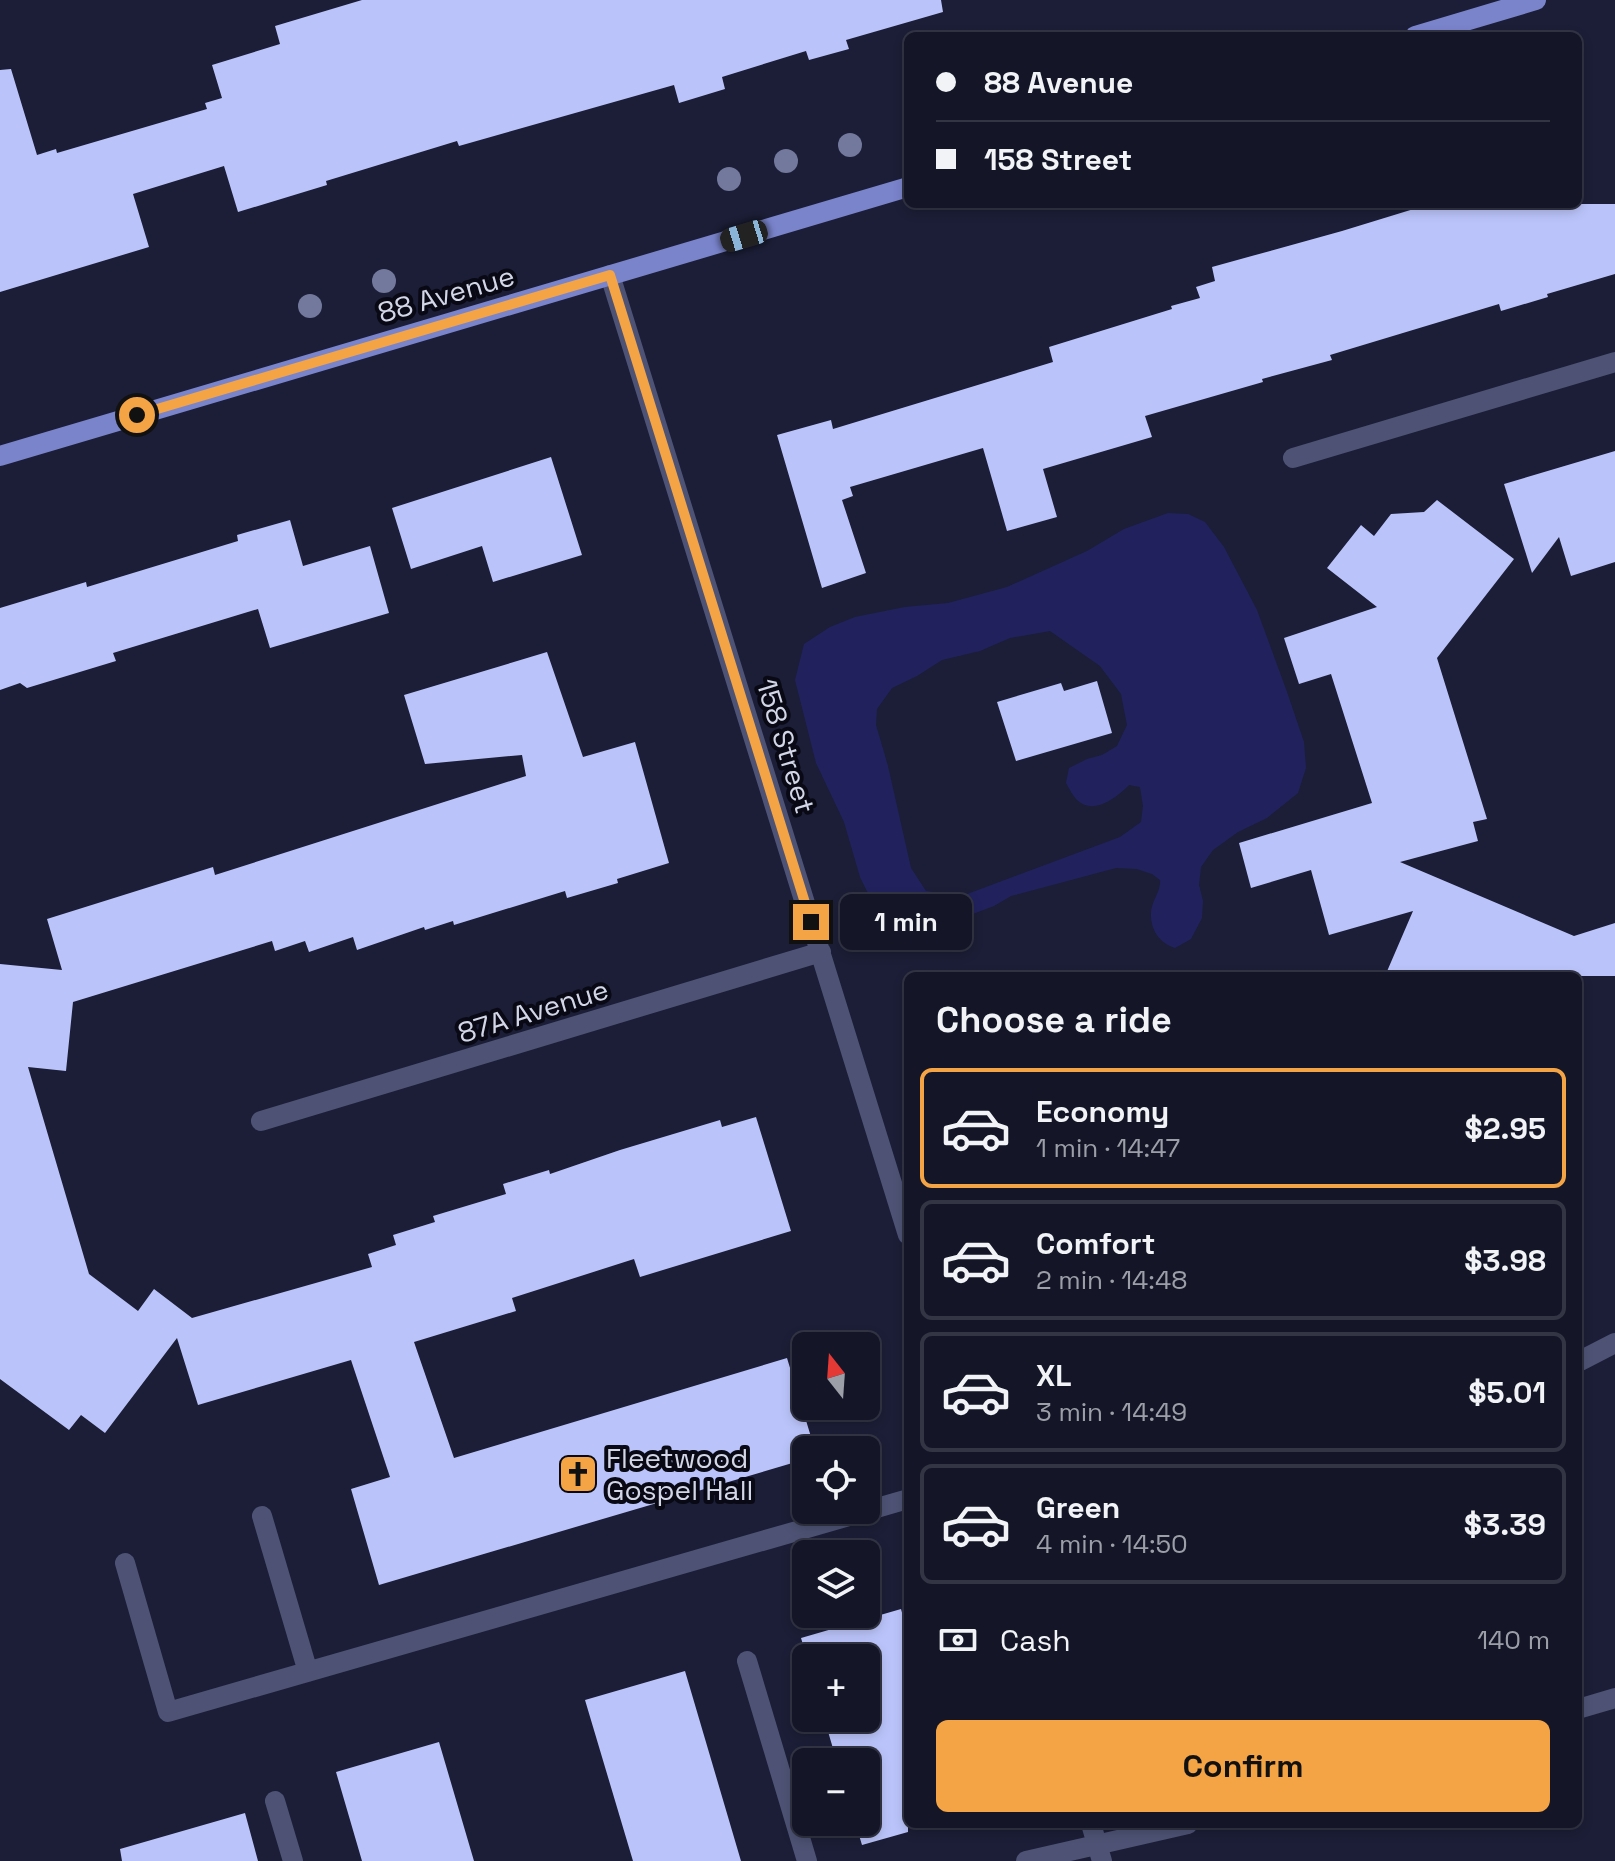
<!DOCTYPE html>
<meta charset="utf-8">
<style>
:root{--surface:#141628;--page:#1d1f30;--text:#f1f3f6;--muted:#9d9fa8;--line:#333545;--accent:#f4a444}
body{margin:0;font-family:"Space Grotesk",sans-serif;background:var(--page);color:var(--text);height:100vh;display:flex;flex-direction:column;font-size:30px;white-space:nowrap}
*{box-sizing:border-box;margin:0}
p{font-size:26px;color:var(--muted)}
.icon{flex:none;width:44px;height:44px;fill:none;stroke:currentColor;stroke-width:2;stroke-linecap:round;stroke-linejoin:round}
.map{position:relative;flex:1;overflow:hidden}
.details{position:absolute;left:904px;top:972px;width:678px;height:856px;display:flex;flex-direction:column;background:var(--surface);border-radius:12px;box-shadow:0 4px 12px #0003,0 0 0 2px var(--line)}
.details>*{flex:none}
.banner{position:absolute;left:904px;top:32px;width:678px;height:176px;border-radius:12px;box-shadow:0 4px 12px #0003,0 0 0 2px var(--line);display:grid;align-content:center;height:176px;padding:0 32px;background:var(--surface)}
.needle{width:52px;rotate:343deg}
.buttons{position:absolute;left:792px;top:1332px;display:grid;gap:16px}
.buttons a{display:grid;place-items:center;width:88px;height:88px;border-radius:12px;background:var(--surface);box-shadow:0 4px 12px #0003,0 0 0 2px var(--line);font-size:40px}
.end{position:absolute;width:36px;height:36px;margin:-18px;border:10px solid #f4a444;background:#111;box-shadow:0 0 0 4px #111}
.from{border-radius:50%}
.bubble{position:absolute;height:56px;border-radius:12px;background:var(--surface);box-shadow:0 4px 12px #0003,0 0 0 2px var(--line);font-size:26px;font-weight:700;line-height:56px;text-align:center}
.car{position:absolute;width:24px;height:48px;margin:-24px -12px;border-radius:10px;box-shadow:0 0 6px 2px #0007;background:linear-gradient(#222 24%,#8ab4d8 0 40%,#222 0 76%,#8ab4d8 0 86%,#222 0)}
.banner b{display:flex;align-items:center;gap:28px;height:76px;font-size:30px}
.banner b+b{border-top:2px solid var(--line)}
.banner i{width:20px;height:20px;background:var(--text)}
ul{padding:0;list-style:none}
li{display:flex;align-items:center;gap:24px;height:120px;margin:0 16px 12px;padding:0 16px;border:4px solid var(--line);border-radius:12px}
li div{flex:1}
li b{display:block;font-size:30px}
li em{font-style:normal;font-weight:700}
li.current{border-color:var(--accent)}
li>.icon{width:72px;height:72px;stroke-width:1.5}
h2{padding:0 32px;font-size:36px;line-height:96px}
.pay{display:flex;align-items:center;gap:20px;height:88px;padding:0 32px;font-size:30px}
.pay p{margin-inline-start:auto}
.button{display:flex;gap:16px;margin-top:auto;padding:16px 32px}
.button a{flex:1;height:92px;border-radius:12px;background:var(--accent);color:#111;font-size:32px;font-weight:700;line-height:92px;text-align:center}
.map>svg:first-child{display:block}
</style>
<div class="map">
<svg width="1615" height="1861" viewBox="0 0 1615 1861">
<rect width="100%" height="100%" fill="#1b1e36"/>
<!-- green -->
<path fill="#21225d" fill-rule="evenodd" d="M1168,513L1188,514L1205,522L1224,547L1257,610L1287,692L1304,742L1306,768L1298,793L1267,818L1238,832L1213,850L1201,867L1199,885L1203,901L1202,918L1191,939L1175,948C1159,943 1150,929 1151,912C1152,900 1161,892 1160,880L1152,874L1137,869L1116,868L1011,896L994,906L962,918L928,936L896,937L881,920L860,877L844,822L816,763L795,680L804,644L830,627L855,617L905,607L948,603L1007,587L1087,551L1124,529ZM1050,631L1100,666L1121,694L1127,725L1117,746L1102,755L1087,759L1069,768L1066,783C1069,788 1073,796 1077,800C1094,816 1117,797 1129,785L1140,787L1143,806L1141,822L1120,837L962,896L926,891L911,868L888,766L876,725L877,709L892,688L917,676L942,660L980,651L1010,638Z"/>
<!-- building -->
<path fill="#bbc4fa" d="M362,0H941L943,12L846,40L849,49L809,60L806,51L722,77L725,89L679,103L674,85L459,146L457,141L326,181L327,185L238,212L224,166L133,194L149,247L0,292V70L11,69L37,155L56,149L57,153L207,109L205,103L222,98L212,65L280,44L275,26Z
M1430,204H1615V274L1547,294L1548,297L1501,311L1499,304L1330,355L1332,360L1262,379L1263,382L1145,416L1152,437L1043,469L1057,517L1007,531L983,448L850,487L853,496L842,500L866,573L822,588L777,435L831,420L833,429L1053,362L1049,347L1172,309L1171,306L1200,298L1196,287L1215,281L1212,267L1342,231Z
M1615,451V562L1571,576L1559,537L1532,573L1504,484Z
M551,457L582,555L493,582L482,546L411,569L392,508Z
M1437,500L1514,559L1437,658L1487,819L1473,822L1478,841L1400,862L1574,936L1615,923V976H1385L1413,911L1329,935L1311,870L1251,888L1239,843L1372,803L1331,674L1299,684L1284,638L1377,607L1327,568L1361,525L1374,536L1391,514L1424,512Z
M290,520L303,566L370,546L389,613L270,648L258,609L113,653L116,661L27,688L20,683L0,690V608L86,582L87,587L238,541L237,535Z
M547,652L583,757L635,742L669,863L617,879L618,883L567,898L565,891L454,925L453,921L425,930L424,927L357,950L353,937L309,952L305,941L275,951L272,941L73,1002L66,1071L28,1067L89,1274L138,1311L154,1289L192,1318L372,1267L368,1254L396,1245L393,1235L435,1222L433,1216L506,1194L503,1184L549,1170L550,1174L620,1150L720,1120L722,1127L756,1117L791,1231L640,1277L634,1259L512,1298L516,1311L414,1342L454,1458L787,1358L815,1450H806V1459L379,1585L351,1489L390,1477L351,1360L198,1405L177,1338L105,1433L81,1415L69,1430L0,1379V964L62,970L47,919L213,867L215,875L526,776L522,755L425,764L404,695Z
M1097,681L1112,733L1016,761L997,702L1061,683L1064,691Z
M901,1609L908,1635V1832L862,1845L855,1822H866V1762H837L824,1718H866V1658H807L801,1638Z
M685,1671L741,1861H633L585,1700Z
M439,1742L474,1861H362L336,1772Z
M245,1813L258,1861H122L120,1849Z"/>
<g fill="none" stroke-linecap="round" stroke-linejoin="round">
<!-- minor -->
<path stroke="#4e5375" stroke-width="20" d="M610,275L908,1235
M1293,458L1615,362
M261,1121L821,952
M1578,1362L1615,1343
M262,1516L308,1672
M125,1563L168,1712L908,1499
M747,1661L807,1861
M1578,1709L1615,1698
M275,1801L293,1861
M1091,1824L1102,1861
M1026,1861L1188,1824"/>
<!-- major -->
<path stroke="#7a84cb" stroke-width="20" d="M1415,36L1536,0
M0,456L908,187"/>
</g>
<!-- trees -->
<g fill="#73799c">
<circle cx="850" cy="145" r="12"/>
<circle cx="786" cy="161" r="12"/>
<circle cx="729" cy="179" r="12"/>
<circle cx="384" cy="281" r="12"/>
<circle cx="310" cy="306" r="12"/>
</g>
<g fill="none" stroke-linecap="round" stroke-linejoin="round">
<!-- route -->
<path stroke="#f4a444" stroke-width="10" d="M137,415L610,275L811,922"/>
</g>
<!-- icons -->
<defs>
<symbol id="church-square" viewBox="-11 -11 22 22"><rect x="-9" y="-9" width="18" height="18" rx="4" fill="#f4a444" stroke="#080914"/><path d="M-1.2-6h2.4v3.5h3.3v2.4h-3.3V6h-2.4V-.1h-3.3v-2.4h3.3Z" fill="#111"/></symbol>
</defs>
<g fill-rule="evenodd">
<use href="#church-square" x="556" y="1452" width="44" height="44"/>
</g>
<g text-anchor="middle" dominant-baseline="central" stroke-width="8" stroke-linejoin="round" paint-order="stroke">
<!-- street labels -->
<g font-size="28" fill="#d3d6e7" stroke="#080914">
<text transform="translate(446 294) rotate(-16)">88 Avenue</text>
<text transform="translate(786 746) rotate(73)">158 Street</text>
<text transform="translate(533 1011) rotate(-17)">87A Avenue</text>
</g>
<!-- poi labels -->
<g font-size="28" fill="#d3d6e7" stroke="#080914" text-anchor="start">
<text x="606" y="1458">Fleetwood<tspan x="606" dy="32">Gospel Hall</tspan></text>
</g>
</g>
</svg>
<div class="buttons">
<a><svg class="needle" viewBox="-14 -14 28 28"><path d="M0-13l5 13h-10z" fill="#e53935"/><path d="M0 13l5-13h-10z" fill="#9d9fa8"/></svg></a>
<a><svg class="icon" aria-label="locate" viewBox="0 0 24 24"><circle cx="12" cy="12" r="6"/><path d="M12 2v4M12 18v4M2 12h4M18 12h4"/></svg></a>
<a><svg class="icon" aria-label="layers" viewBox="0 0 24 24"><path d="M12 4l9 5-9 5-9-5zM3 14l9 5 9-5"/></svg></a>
<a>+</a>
<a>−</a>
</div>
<i class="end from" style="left:137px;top:415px"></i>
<i class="end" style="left:811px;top:922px"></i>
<div class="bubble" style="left:840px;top:894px;width:132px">1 min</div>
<i class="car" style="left:744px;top:236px;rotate:253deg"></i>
<div class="banner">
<b><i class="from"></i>88 Avenue</b>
<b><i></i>158 Street</b>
</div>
<section class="details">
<h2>Choose a ride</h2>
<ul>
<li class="current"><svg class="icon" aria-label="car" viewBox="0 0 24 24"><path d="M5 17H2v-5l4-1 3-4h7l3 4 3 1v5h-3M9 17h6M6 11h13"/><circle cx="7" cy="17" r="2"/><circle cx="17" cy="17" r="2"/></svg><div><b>Economy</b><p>1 min · 14:47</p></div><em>$2.95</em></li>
<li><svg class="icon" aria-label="car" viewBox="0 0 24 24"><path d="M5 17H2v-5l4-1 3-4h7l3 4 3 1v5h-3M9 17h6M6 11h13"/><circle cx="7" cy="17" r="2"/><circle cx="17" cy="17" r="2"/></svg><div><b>Comfort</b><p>2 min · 14:48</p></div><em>$3.98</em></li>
<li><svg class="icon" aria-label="car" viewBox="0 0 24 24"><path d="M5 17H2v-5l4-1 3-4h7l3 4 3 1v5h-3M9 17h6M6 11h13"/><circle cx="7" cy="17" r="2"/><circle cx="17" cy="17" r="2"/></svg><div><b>XL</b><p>3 min · 14:49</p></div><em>$5.01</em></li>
<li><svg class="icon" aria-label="car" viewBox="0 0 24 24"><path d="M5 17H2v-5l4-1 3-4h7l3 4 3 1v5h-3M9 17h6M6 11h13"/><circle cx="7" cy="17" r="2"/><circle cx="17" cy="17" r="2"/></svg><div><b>Green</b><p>4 min · 14:50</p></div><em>$3.39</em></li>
</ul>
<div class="pay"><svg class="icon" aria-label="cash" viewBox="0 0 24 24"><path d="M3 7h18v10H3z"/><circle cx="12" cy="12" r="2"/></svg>Cash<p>140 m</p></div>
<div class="button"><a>Confirm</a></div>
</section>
</div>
